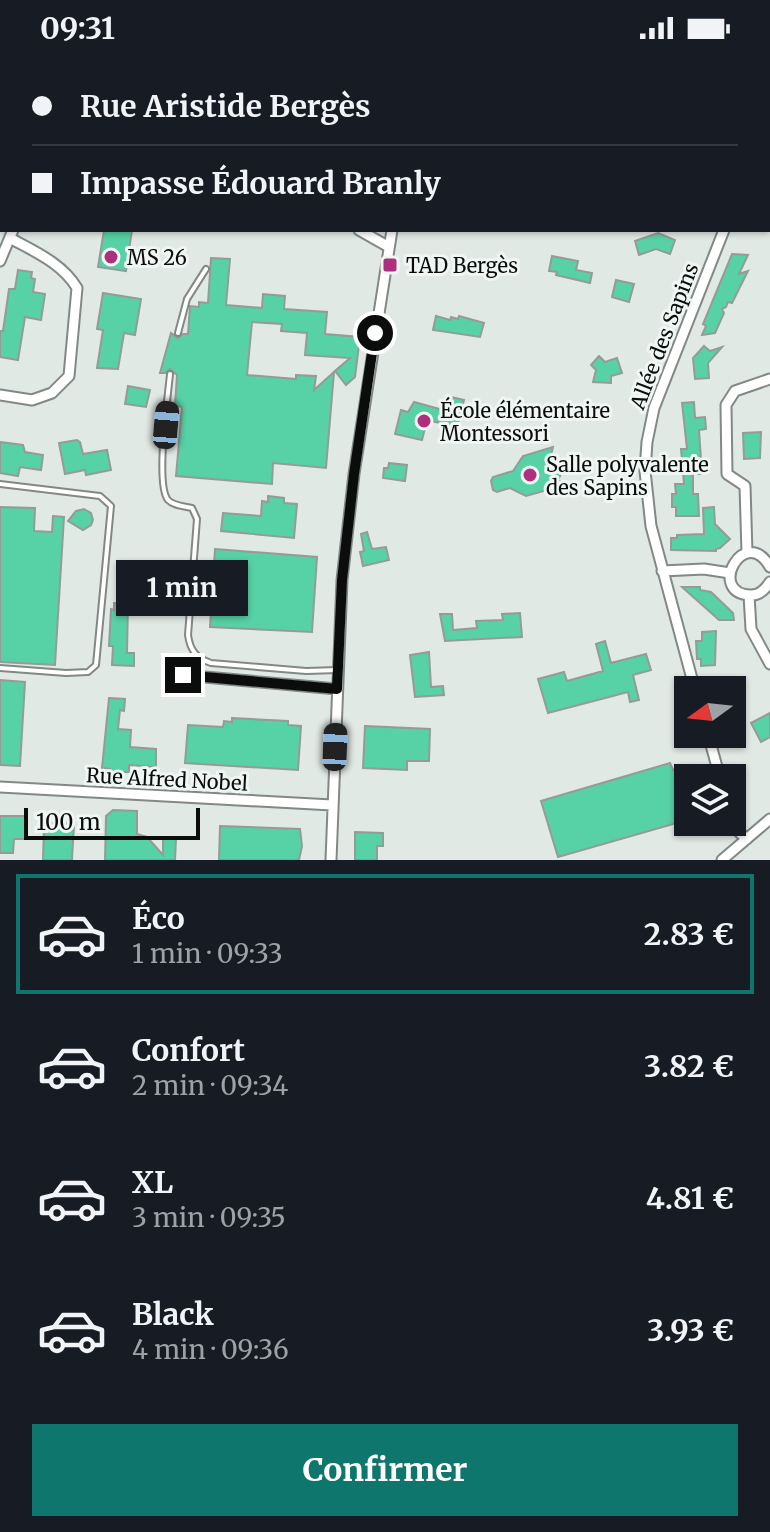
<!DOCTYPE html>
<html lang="fr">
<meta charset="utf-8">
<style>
:root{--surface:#171b24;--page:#242831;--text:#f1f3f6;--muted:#9ea1a6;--line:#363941;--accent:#0f766e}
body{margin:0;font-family:Merriweather,serif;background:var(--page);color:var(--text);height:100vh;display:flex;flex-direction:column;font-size:30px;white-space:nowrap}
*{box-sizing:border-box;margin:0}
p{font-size:26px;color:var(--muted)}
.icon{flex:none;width:44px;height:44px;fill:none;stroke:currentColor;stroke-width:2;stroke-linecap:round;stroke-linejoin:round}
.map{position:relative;height:804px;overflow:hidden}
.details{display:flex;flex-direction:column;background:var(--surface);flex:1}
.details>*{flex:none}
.hud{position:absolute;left:0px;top:0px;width:770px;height:176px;box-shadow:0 2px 6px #0004;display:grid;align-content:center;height:176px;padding:0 32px;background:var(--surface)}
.needle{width:52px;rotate:255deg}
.buttons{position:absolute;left:674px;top:620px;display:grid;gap:16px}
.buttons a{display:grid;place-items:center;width:72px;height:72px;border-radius:0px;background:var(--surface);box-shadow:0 2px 6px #0004;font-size:40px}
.scale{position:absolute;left:24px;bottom:20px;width:176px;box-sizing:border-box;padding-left:8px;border:4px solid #0b0d0c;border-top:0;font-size:22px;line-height:28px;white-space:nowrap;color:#0b0d0c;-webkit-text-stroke:6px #eff6f3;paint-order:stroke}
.end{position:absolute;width:36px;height:36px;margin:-18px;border:10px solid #0b0d0c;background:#fff;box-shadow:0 0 0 4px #fff}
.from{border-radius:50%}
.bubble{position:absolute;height:56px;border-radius:0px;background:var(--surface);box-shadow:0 2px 6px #0004;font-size:26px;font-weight:700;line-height:56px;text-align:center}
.car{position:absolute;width:24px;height:48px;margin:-24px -12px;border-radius:10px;box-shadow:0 0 6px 2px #0007;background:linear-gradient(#222 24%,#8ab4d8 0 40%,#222 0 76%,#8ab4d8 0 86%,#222 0)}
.hud b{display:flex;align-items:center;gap:28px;height:76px;font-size:30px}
.hud b+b{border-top:2px solid var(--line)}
.hud i{width:20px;height:20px;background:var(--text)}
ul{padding:14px 0 0;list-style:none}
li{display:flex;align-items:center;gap:24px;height:120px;margin:0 16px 12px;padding:0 16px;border:4px solid transparent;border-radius:0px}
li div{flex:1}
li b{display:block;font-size:30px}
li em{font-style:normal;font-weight:700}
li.on{border-color:var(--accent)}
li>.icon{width:72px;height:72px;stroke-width:1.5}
.primary-button{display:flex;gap:16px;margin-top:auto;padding:16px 32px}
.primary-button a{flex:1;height:92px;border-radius:0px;background:var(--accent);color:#fff;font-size:32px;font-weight:700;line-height:92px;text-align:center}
.status{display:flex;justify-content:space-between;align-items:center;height:56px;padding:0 40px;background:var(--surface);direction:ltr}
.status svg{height:22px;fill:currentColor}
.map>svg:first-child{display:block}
</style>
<div class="status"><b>09:31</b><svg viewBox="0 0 49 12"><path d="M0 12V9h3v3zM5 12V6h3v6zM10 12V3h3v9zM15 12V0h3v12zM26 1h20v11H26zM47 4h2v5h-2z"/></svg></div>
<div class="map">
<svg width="770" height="804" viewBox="0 0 770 804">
<rect width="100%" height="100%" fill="#e1e9e5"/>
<!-- building -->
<path fill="#57d1a6" stroke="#949b98" stroke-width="2" d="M104,174H132L126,215L98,211Z
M658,177L675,184L670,198L656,193L639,199L635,185Z
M732,198L748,199L739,218L748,215L732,247L728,246L726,251L722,253L724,257L715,277L702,279L706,270L703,268Z
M552,200L578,205L576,214L592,217L590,227L556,219L557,216L549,215Z
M211,202L230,203L226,249L262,252L263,238L285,240L284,253L327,256L325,278L360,281L355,321L346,329L335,315L350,302L305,299L307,277L281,275L282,268L252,266L247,319L296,323V319L316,320L314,334L334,316L326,412L273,407L272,428L176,420L182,351L175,350L177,319L170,313L165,317H160L171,277L178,282L183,278H188L190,250L199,251V246L208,247Z
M18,214L32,216L31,222L35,223L33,236L45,238L41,264L25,261L18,304L0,301V275H3L9,233H15Z
M616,224L634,228L629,246L612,241Z
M103,237L141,243L135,279L124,277L118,313L97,312L103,274L97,273Z
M436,260L450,264L451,261L458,263L459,260L484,267L480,281L433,274Z
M704,290L710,295L722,291L708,307L709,322L695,323L693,302Z
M599,300L605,306L617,302L622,317L611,320V327L593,326L596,314L591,309Z
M128,330L150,334L146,351L125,348Z
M447,340L464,344L457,371L427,364L422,384L395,378L401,354L408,356L414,346L443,354Z
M694,346L695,362L705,361L706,373L699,374L702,418H693V438H698L699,460H676V451H672V438H676L675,428H684L681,393H687L682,347Z
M761,376L760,402L744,403L743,377Z
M77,384L80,386L83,398L107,394L111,414L86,419L85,414L65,418L59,387Z
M0,386L23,389L25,396L43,399L41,414L20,411L18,420L0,417Z
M553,391L551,399L566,408L558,424L565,429L526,440L510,432L497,436L493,434L491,425L493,421L513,415L523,400Z
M389,407L407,409L405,425L383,422L384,412H388Z
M268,440L284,442V447L297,448L294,482L221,475L223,457L261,460L262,445L268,446Z
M0,451L35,452L34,475L52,476L53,460L64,461L55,609L0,606Z
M714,451L715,468L730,483L720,492L716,493V495L671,494V482H677V479L704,478L703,452Z
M84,453L91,457L93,464L91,469L83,474L68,465L76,455Z
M367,476L372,493L386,491L389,504L363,510L360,496L364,495L361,478Z
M215,493L317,501L312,576L210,571Z
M682,531H700V534L711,536L733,557L734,564H719Z
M114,547L128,548L127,597H134V610L112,609L113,590H109L111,553L114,554Z
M520,557L522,581L445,585L440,558H452L453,574L477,572L476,565L503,564L502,558Z
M716,575L715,609L701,610V603H697L696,585H702V576Z
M605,585L611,607L646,598L651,614L633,619L639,644L630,646L628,636L548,657L538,623L564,616L567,625L603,615L596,588Z
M429,596L431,631L443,630L444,639L415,641L410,599Z
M0,624L25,626L20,710L0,709Z
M109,642L125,643L124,655L120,654L118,673L131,674L130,691L156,693V711L129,709V716H110V713L102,712Z
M770,657V681L761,686L751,667Z
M232,662L288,665V669L301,670L298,714L185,707L188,669L223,671L224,665L232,666Z
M365,670L430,673L429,705H407V714L363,712Z
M670,707L673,714L689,709L693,722H688V756L685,757L687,764L558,801L541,745Z
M113,754L137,755V778L147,781L163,799V783H176L175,804H105L106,760Z
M0,760H25V783H14L13,797H0Z
M58,766L74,768L72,804H43L44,768Z
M220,770L300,773L302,790L299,804H219Z
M355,776L383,777V790H377V804H355Z"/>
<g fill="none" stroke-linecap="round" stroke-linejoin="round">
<defs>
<path id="service" d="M756,2V0
M178,277L187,243L206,213
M170,318C168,341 155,428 168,444C174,450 184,450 192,452L197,463L188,579C190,594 196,602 211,607L306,615L338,614
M0,428L100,440L111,450L96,609L88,616L66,617L0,612"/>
<path id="minor" d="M275,0L279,2
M77,2L78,0
M323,2L326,0
M429,2L430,0
M768,62L770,57
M359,174L389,191
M0,205L13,174
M0,339L32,344L52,337L69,320L77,232C62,207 35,196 10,182
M747,497L745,430L727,418L726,349L735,335L770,323
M770,511C745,467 706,537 750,539C759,540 765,534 770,526
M662,515L704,513L730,517
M749,539L751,573L770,608
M183,619L337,633
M695,634L651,470L645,415L647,386L654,352L724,174
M708,678L720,722
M0,731L332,749
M732,759L740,777L747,783
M331,804L342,524L354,418L392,174
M722,804L770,763"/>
</defs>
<!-- service casing -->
<use href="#service" stroke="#828885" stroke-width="8"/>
<!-- minor casing -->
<use href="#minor" stroke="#828885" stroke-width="13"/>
<!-- service -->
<use href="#service" stroke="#fff" stroke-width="4"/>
<!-- minor -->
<use href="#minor" stroke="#fff" stroke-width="9"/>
</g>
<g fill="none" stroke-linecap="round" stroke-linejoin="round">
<!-- route -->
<path stroke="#0b0d0c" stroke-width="10" d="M183,619L337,633L342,524L354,418L375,277"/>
</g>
<!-- markers -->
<g fill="#ad2f7e" stroke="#eff6f3" stroke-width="3">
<circle cx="111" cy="201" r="8"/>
<rect x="382" y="201" width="16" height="16" rx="4"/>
<circle cx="424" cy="365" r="8"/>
<circle cx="530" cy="419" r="8"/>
</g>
<g text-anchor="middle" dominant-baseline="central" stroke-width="6" stroke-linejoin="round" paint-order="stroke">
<!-- poi labels -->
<g font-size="20" fill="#0b0d0c" stroke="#eff6f3" text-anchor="start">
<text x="127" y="201">MS 26</text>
<text x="406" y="209">TAD Bergès</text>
<text x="440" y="354">École élémentaire<tspan x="440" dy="23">Montessori</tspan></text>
<text x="546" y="408">Salle polyvalente<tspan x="546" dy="23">des Sapins</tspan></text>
</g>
<!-- street labels -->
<g font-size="20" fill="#0b0d0c" stroke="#eff6f3">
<text transform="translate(664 280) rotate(-69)">Allée des Sapins</text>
<text transform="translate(167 723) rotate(3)">Rue Alfred Nobel</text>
</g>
</g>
</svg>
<div class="buttons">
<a><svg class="needle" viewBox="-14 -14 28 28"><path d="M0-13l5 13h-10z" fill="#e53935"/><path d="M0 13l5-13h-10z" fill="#9ea1a6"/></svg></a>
<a><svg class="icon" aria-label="layers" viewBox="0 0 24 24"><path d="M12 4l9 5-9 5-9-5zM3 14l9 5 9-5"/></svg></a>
</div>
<div class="scale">100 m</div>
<i class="end from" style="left:375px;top:277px"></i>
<i class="end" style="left:183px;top:619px"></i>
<div class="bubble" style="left:116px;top:504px;width:132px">1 min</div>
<i class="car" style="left:166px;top:369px;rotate:5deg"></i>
<i class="car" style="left:335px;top:691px;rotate:2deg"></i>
<div class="hud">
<b><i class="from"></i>Rue Aristide Bergès</b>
<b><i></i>Impasse Édouard Branly</b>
</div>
</div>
<section class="details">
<ul>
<li class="on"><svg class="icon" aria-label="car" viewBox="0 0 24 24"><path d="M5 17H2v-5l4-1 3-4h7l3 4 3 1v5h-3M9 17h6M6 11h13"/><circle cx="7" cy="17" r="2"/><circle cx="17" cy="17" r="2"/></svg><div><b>Éco</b><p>1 min · 09:33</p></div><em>2.83 €</em></li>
<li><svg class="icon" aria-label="car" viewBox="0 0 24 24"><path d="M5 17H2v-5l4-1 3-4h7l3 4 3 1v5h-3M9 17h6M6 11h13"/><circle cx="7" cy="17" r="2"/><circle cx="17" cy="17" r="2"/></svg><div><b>Confort</b><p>2 min · 09:34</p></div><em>3.82 €</em></li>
<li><svg class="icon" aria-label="car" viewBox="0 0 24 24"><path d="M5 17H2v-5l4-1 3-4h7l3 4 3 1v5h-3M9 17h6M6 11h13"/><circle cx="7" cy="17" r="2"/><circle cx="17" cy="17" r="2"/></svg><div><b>XL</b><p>3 min · 09:35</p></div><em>4.81 €</em></li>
<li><svg class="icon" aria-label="car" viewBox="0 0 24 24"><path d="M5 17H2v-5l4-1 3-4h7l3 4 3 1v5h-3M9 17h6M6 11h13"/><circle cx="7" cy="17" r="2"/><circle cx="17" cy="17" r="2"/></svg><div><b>Black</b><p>4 min · 09:36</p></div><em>3.93 €</em></li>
</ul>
<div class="primary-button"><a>Confirmer</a></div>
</section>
